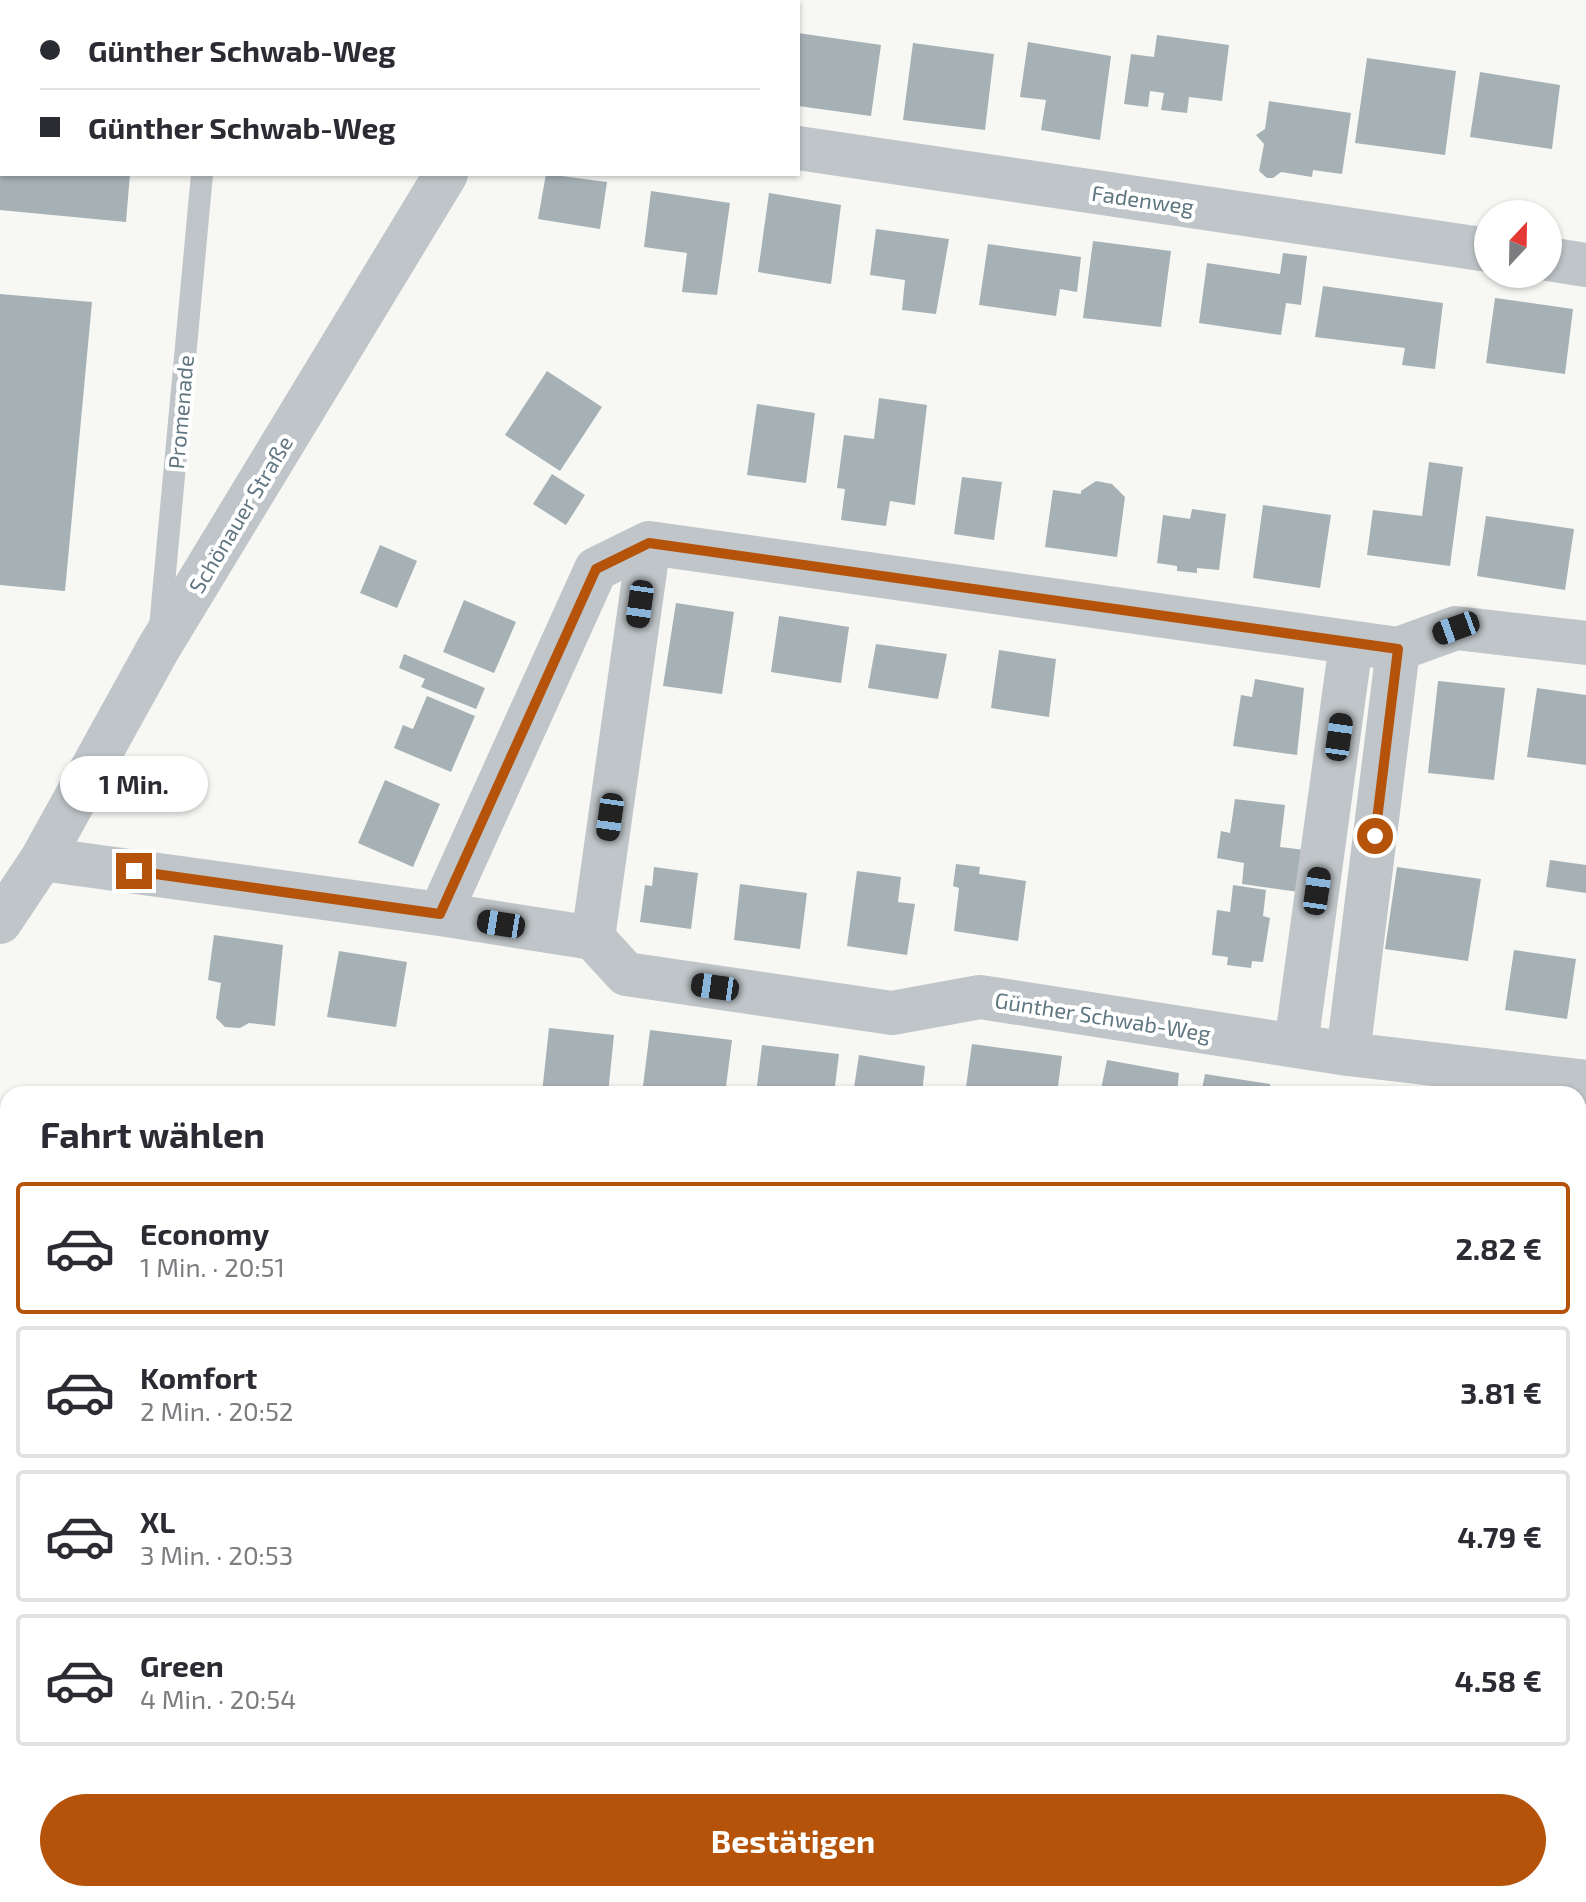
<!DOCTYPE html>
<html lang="de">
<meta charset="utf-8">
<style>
:root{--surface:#fff;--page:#f7f7f7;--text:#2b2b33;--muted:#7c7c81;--line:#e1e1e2;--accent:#b45309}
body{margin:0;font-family:"Exo 2",sans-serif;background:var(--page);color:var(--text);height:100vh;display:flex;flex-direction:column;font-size:30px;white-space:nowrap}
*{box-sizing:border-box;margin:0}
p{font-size:26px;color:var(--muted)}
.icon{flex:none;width:44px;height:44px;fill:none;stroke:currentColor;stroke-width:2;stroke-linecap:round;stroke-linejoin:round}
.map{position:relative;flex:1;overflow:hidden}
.panel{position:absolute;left:0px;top:1086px;width:1586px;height:816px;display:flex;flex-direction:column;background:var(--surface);border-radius:24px 24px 0 0;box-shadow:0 2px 6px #0004}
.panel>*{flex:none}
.guide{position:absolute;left:0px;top:0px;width:800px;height:176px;box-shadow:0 2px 6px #0004;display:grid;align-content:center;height:176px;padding:0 40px;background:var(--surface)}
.needle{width:52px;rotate:22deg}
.fabs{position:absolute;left:1474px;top:200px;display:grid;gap:16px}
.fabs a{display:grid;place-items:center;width:88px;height:88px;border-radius:50%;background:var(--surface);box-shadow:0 2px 6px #0004;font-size:40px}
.end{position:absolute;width:36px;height:36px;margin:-18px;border:10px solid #b45309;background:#fff;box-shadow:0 0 0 4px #fff}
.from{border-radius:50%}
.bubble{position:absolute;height:56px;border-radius:28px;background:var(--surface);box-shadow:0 2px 6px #0004;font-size:26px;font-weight:700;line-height:56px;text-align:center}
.car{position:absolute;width:24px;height:48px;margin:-24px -12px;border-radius:10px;box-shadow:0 0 6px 2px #0007;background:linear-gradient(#222 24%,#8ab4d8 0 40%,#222 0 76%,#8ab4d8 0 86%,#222 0)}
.guide b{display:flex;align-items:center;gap:28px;height:76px;font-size:30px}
.guide b+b{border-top:2px solid var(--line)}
.guide i{width:20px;height:20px;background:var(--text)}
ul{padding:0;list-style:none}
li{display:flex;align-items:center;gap:24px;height:132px;margin:0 16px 12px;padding:0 24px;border:4px solid var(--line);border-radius:8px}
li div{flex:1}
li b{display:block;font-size:30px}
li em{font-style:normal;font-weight:700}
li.on{border-color:var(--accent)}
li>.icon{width:72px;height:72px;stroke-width:1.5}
h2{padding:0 40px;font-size:36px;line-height:96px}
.button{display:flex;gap:16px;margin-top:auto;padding:16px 40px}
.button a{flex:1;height:92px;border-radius:48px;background:var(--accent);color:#fff;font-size:32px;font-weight:700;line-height:92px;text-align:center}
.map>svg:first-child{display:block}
</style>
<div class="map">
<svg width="1586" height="1902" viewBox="0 0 1586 1902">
<rect width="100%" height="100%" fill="#f7f7f4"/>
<!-- building -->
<path fill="#a6b1b6" d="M798,33L881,45L871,116L798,106Z
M1157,35L1229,45L1222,101L1189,97L1187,113L1161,110L1164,93L1150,91L1148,107L1124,104L1131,54L1154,57Z
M1028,42L1111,56L1100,140L1041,130L1046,100L1020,97Z
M913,43L994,54L985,130L903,120Z
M1367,58L1456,71L1445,155L1355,143Z
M1480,72L1560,85L1552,149L1470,137Z
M1269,101L1351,113L1342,174L1313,170L1312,177L1281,172L1273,178H1267L1259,171L1264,144L1256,135L1265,129Z
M0,174H130L126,222L0,210Z
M546,174L607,182L600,229L538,219Z
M651,191L730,203L717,295L682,292L687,253L644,247Z
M769,193L841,205L831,284L758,272Z
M876,229L949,239L936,314L902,310L905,280L870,275Z
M1093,241L1171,251L1161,327L1083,318Z
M988,244L1081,257L1077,292L1060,289L1056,316L979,305Z
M1283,253L1307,256L1301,305L1286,303L1281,335L1199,323L1207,263L1280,274Z
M1323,286L1443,303L1435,369L1402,365L1405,348L1315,337Z
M0,294L92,302L65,591L0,585Z
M1495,298L1573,309L1565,374L1486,363Z
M547,371L602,407L560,471L505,435Z
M879,398L927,405L915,505L890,501L886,526L841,520L845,489L837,488L844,435L874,439Z
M757,404L815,413L806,483L747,475Z
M1429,462L1463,467L1450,566L1367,555L1373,510L1422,516Z
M552,474L585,495L566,525L533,504Z
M962,477L1002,482L994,540L954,534Z
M1096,481L1112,484L1125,497L1117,557L1045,547L1053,490L1081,494V491Z
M1263,505L1331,515L1320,588L1253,578Z
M1192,509L1226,514L1219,570L1197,568V573L1177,571V566L1157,563L1163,515L1190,519Z
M1486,516L1574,529L1565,590L1477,576Z
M380,545L417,561L397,608L360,593Z
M464,600L516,622L494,673L443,652Z
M676,603L734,612L722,694L663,686Z
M779,616L849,627L841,683L771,672Z
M876,644L947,654L938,699L868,688Z
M999,650L1056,659L1049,717L991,708Z
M404,654L485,688L476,709L421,687L425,679L399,668Z
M1255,679L1304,688L1297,755L1233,746L1241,695L1252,697Z
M1438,681L1505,688L1494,780L1428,773Z
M1537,688L1586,695V765L1527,757Z
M427,696L475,716L451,772L394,748L403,725L413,729Z
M385,780L440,804L413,867L358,843Z
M1235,799L1285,805L1280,847L1305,850L1299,892L1242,884L1244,863L1217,858L1221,831L1230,833Z
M1550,860L1586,865V893L1546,887Z
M956,864L980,867L979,874L1026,881L1018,941L954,931L959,888L953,886Z
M654,867L698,873L691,929L640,922L645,885L652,886Z
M1397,867L1481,879L1468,961L1385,949Z
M857,871L901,877L898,902L915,904L907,955L847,946Z
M740,884L807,893L800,949L734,940Z
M1233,885L1266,890L1263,916L1270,918L1263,962L1252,961L1251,968L1227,965L1228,957L1212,955L1217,910L1230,912Z
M214,935L283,945L275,1026L249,1023L240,1028L225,1027L216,1018L221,983L208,980Z
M1514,950L1576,959L1567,1019L1505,1010Z
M339,951L407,962L396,1027L327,1017Z
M549,1028L614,1035L608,1094L542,1093Z
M650,1030L732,1040L725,1094H642Z
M972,1044L1062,1056L1057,1094H965Z
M762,1045L839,1054L834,1094H756Z
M859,1055L925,1066L922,1094H853Z
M1107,1060L1179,1073L1177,1094H1100Z
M1205,1074L1270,1084V1089L1287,1092V1094H1201Z
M1578,1176L1586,1177V1228L1578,1227Z"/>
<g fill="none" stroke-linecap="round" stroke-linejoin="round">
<!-- service -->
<path stroke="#bfc5c8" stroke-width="22" d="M219,2V0
M160,627L202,174"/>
<!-- minor -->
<path stroke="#bfc5c8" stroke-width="44" d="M798,148L1488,250
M1548,259L1586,265
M42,859L440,914L593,938L626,974L892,1013L980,997L1348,1054L1586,1082
M440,914L596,569L649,543L1398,649L1456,628L1586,643
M593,938L649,543
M1296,1045L1351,644
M1348,1054L1398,649"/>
<!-- tertiary -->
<path stroke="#bfc5c8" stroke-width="44" d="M548,2L549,0
M0,922L42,859L158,649L446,174"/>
</g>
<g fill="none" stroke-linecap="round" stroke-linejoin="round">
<!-- route -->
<path stroke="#b45309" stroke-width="10" d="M134,871L440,914L596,569L649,543L1398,649L1375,836"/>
</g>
<g text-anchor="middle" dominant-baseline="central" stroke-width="8" stroke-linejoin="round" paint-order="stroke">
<!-- street labels -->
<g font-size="22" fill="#607680" stroke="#fff">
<text transform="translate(1143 199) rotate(8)">Fadenweg</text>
<text transform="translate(180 412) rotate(-85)">Promenade</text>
<text transform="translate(240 514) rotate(-59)">Schönauer Straße</text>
<text transform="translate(1103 1016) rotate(9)">Günther Schwab-Weg</text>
</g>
</g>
</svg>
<div class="fabs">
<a><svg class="needle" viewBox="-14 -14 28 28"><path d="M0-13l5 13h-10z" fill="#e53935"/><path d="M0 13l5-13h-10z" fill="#7c7c81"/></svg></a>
</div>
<i class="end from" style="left:1375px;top:836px"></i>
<i class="end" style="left:134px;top:871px"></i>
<div class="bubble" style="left:60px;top:756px;width:148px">1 Min.</div>
<i class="car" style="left:640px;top:604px;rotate:188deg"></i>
<i class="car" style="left:1456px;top:628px;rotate:250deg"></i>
<i class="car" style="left:1339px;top:737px;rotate:8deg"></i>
<i class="car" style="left:610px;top:817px;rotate:188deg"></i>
<i class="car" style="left:1317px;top:891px;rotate:8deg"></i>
<i class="car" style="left:501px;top:924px;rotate:279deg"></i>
<i class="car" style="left:715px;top:987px;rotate:278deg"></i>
<div class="guide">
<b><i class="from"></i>Günther Schwab-Weg</b>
<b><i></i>Günther Schwab-Weg</b>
</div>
<section class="panel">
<h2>Fahrt wählen</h2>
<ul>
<li class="on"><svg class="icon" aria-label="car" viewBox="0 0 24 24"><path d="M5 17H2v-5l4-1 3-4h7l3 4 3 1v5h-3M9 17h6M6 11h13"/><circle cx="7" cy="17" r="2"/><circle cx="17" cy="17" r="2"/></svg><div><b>Economy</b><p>1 Min. · 20:51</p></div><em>2.82 €</em></li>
<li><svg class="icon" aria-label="car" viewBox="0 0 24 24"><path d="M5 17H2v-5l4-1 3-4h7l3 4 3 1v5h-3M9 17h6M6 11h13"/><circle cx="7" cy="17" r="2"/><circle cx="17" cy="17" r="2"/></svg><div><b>Komfort</b><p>2 Min. · 20:52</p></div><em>3.81 €</em></li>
<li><svg class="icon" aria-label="car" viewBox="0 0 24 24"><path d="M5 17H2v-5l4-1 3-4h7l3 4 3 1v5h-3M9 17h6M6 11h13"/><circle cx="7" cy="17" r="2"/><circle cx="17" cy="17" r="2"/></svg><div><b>XL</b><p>3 Min. · 20:53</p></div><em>4.79 €</em></li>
<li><svg class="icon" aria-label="car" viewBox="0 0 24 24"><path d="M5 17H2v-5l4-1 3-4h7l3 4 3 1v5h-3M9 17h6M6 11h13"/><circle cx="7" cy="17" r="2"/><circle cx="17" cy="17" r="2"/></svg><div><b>Green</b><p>4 Min. · 20:54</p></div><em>4.58 €</em></li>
</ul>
<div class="button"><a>Bestätigen</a></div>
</section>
</div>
